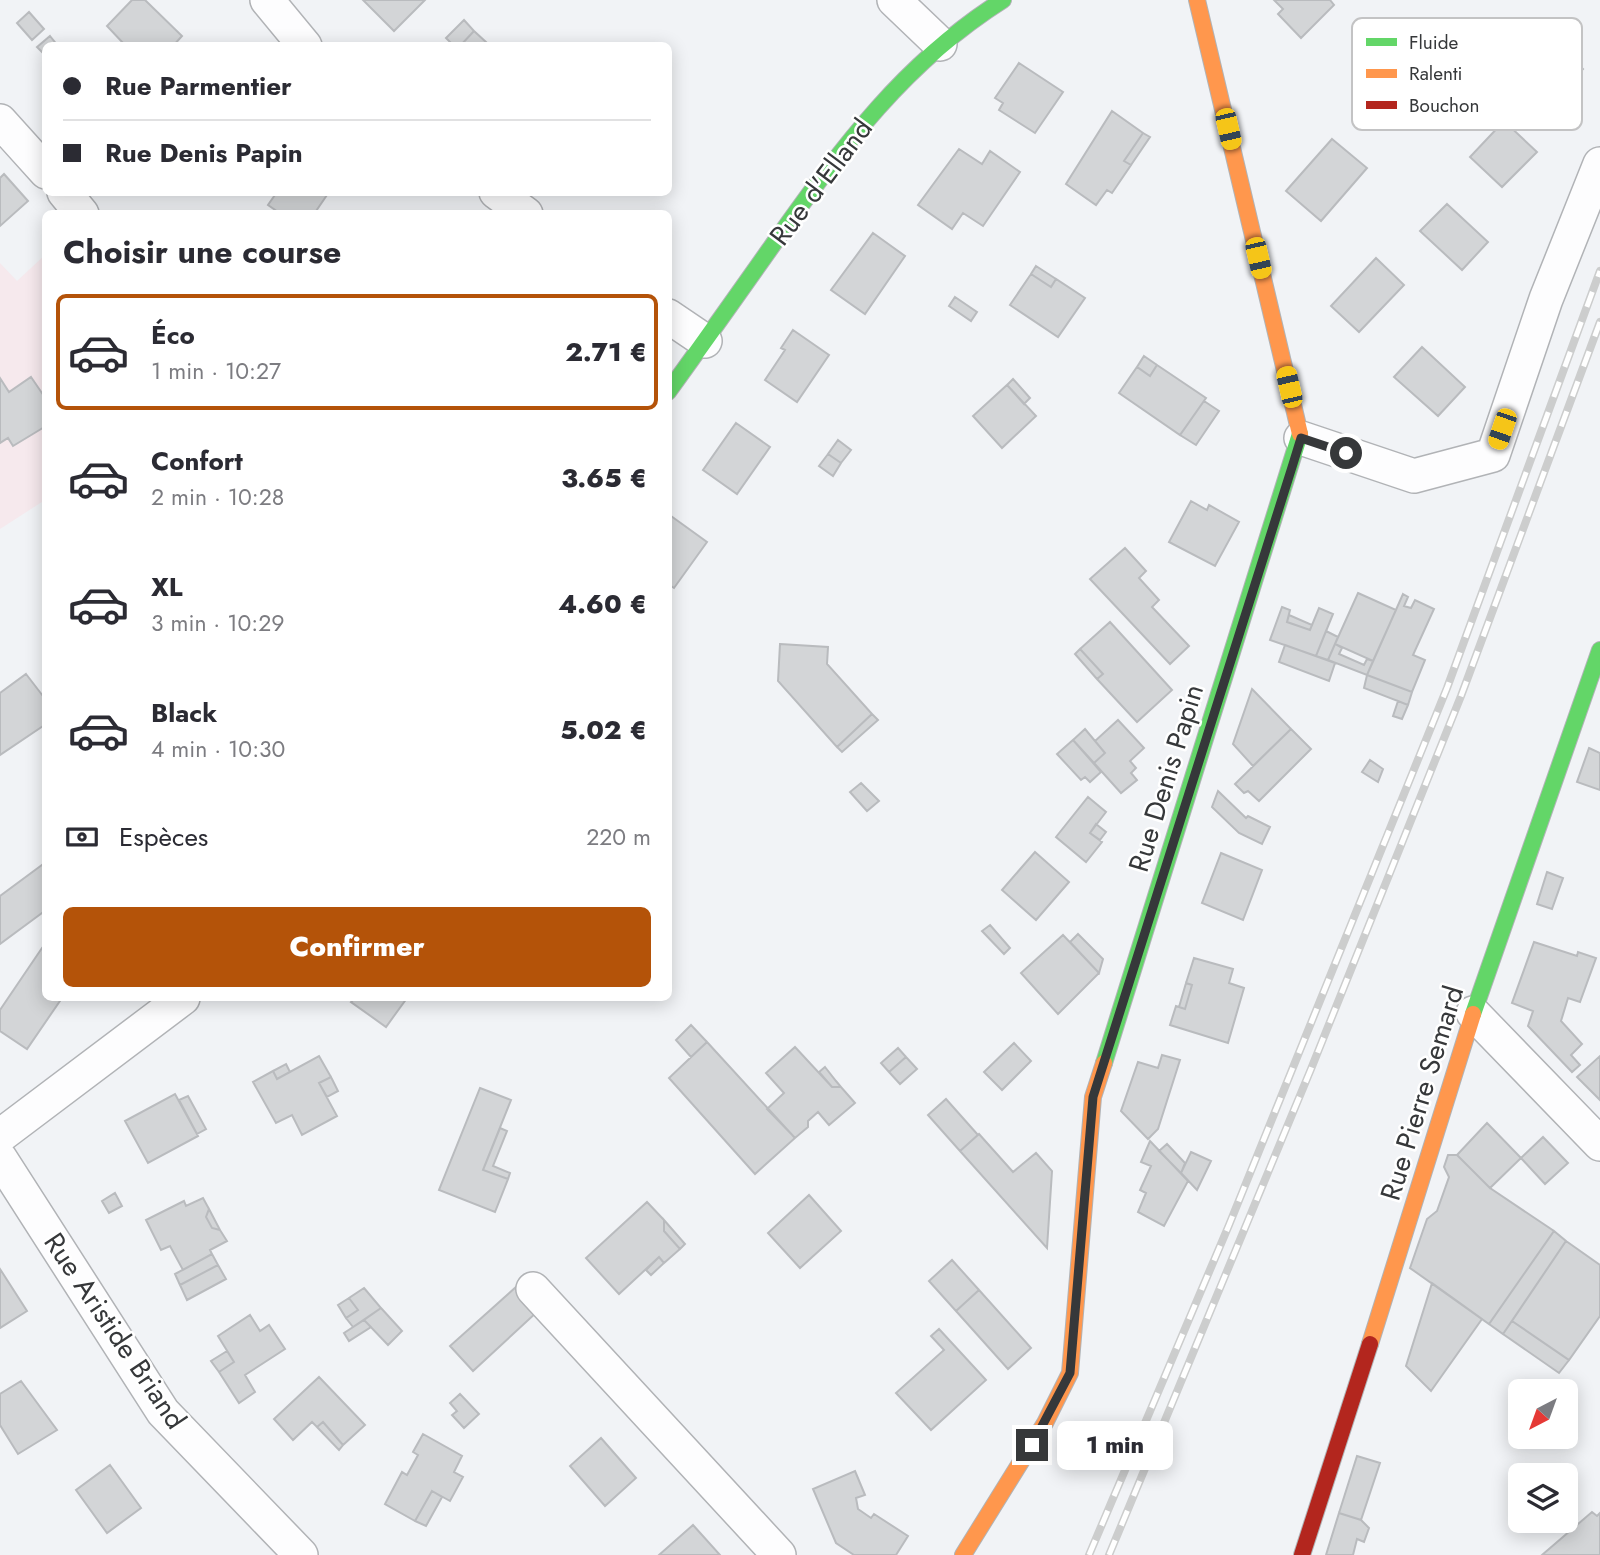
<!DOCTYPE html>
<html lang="fr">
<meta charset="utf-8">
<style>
:root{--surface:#fff;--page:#f7f7f7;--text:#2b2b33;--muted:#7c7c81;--line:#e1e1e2;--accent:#b45309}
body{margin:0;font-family:Jost,sans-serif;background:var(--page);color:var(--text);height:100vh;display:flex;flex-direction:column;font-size:26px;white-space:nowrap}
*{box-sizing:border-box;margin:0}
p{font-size:23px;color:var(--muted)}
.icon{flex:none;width:38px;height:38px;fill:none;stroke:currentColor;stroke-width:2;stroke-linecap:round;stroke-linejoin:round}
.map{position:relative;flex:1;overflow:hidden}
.details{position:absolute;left:42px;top:210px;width:630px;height:791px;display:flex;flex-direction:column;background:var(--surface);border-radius:10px;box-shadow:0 4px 18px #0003}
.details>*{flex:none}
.hud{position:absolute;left:42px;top:42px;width:630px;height:154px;border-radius:10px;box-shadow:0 4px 18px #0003;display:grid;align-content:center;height:154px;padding:0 21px;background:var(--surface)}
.needle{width:46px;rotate:221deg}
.tools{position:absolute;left:1508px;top:1379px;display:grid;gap:14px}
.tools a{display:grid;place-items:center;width:70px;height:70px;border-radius:10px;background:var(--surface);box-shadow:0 4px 18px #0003;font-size:35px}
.end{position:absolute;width:32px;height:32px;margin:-16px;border:9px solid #36383a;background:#fff;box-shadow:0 0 0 4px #fff}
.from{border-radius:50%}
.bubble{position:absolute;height:49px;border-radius:10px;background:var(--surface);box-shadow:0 4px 18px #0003;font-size:23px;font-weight:800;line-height:49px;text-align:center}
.car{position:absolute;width:21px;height:42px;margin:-21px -10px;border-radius:9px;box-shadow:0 0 5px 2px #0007;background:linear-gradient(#f5c518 24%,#345 0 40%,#f5c518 0 76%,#345 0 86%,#f5c518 0)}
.hud b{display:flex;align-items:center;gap:24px;height:66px;font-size:26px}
.hud b+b{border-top:2px solid var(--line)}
.hud i{width:18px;height:18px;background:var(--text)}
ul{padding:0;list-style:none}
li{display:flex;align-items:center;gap:21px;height:116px;margin:0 14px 10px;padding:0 7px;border:4px solid transparent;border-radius:10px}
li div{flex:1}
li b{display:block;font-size:26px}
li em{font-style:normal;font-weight:800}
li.current{border-color:var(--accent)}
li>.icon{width:63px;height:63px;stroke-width:1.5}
h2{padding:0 21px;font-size:32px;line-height:84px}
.pay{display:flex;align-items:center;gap:18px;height:77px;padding:0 21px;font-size:26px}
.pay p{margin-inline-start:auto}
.action{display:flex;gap:14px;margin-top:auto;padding:14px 21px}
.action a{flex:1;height:80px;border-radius:10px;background:var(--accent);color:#fff;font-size:28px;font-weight:800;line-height:80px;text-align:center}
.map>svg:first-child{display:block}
</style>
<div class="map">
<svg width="1600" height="1555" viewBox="0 0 1600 1555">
<rect width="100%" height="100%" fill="#f1f3f6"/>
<!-- education -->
<path fill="#f6e9ed" d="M45,255V500L0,529V263L17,281Z"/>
<!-- building -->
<path fill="#d3d5d7" stroke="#b9bbbe" stroke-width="2" d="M132,0H145L182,36L173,46H122L124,44L107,26Z
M363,0H425L394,31Z
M1274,0H1330L1334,5L1301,38L1278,14L1283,9Z
M29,12L44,29L32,40L17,23Z
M464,20L474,31L460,46H454L446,38Z
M474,31L487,43L485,46H460Z
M1548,35L1583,69L1550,104L1514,70Z
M50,36L58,46H46V56L37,47Z
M1019,63L1063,92L1035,133L999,110L1003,103L995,98Z
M1112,111L1143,133L1124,161L1131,165L1112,193L1107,190L1096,205L1066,184Z
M1504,121L1537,152L1502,187L1470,157Z
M1143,133L1150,137L1131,165L1124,161Z
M1332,139L1367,168L1321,221L1286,191Z
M959,149L982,164L990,151L1020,172L983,226L963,213L952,229L918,205Z
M4,174L28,201L0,226V178Z
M277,192H329L314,214H281L268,205Z
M1447,204L1488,242L1462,270L1420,231Z
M873,233L905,256L865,314L831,290Z
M1376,258L1404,285L1359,332L1331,306Z
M1036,266L1056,279L1051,287L1031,274Z
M1031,274L1051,287L1056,279L1085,298L1058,337L1010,305Z
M955,297L977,312L971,321L949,306Z
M793,330L829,355L797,402L765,380L785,350L781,348Z
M1422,347L1465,387L1438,416L1394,377Z
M1144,356L1157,365L1150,376L1137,367Z
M1157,365L1206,398L1180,435L1119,393L1137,367L1150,376Z
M31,377L46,399V426L13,446L8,438L0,443V378L9,392Z
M1013,379L1030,398L1024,404L1007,385Z
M1007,385L1036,416L1002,448L973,416Z
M1204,401L1219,411L1196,445L1180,435Z
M736,423L770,447L737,494L703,470Z
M838,440L851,450L841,463L828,454Z
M828,454L841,463L833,476L819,466Z
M1191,501L1207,510L1209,505L1239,522L1215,566L1169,542Z
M671,516L707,542L674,588L668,584Z
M1125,548L1146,571L1139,578L1159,600L1152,607L1189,646L1170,664L1090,579Z
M1358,593L1396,610L1373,661L1335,644Z
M1403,594L1408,597L1404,606L1411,608L1415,600L1434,609L1413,655L1425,660L1412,692L1367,675Z
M1282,607L1290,610L1287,622L1310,630L1319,608L1333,614L1316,656L1270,640Z
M1289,615L1312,625L1310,630L1287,622Z
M1110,622L1172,690L1137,722L1097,679L1103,674L1080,649Z
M1326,631L1338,637L1328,660L1316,656Z
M780,644L828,647L827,664L872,714L837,747L778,681Z
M1335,644L1342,648L1339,654L1364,665L1367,659L1373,661L1367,675L1328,660Z
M1285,645L1335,663L1329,681L1279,662Z
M1080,649L1103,674L1097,679L1075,654Z
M26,674L46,700V724L0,755V693Z
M1367,675L1412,692L1408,705L1364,688Z
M1252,689L1291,729L1253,766L1233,744Z
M1398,701L1408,705L1402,719L1393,716Z
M872,714L878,720L842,752L837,747Z
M1118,720L1144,748L1130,761L1136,768L1131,773L1137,780L1121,793L1094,763L1105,753L1095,741Z
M1085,729L1105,753L1094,763L1073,740Z
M1291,729L1311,749L1259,801L1248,791L1244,793L1235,784Z
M1073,740L1101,772L1090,782L1085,777L1081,780L1057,754Z
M1589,748L1600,753V790L1577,782Z
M1370,760L1383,769L1378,782L1362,772Z
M861,783L879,801L867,811L850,792Z
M1218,791L1246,818L1248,816L1270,827L1262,844L1239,833L1212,807Z
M1088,797L1106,812L1090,833L1102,842L1086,862L1056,837Z
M1096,824L1106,832L1100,840L1090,833Z
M1035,852L1069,882L1036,920L1002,890Z
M1221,853L1262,870L1243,920L1202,903Z
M46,862V910L0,944V896Z
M1547,872L1563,878L1552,909L1537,904Z
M990,925L1010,948L1004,954L982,931Z
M1078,934L1103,959L1099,973L1070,942Z
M1063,935L1099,973L1058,1014L1021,973Z
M1534,942L1577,956L1578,952L1596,958L1580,1002L1568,998L1561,1021L1582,1044L1571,1055L1580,1065L1572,1072L1528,1026L1533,1011L1512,1003Z
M42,948L46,950V998H62L27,1049L0,1031V1010Z
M1194,958L1233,969L1229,983L1244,988L1228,1043L1170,1025L1176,1006L1185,1009L1192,985L1186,983Z
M1186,983L1192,985L1185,1009L1179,1007Z
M355,998H407L386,1027L351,1002Z
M691,1025L707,1042L691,1057L676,1040Z
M707,1042L795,1138L755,1174L669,1078Z
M1014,1043L1031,1061L1002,1090L984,1072Z
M795,1047L832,1087H841L855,1103L829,1125L818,1112L808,1121V1127L795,1138L767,1109L784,1093L766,1073Z
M898,1048L906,1057L889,1072L881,1063Z
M1162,1055L1180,1060L1158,1129L1148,1139L1121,1111L1138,1062L1158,1068Z
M319,1056L331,1077L319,1083L337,1116L302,1135L292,1115L276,1123L253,1082L273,1071L277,1079Z
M1600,1056V1100L1577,1077Z
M906,1057L917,1069L900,1084L889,1072Z
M286,1064L290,1072L277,1079L273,1071Z
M825,1067L836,1081L841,1087H832L819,1072Z
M331,1077L338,1091L327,1097L319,1083Z
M480,1088L511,1100L483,1170L508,1179L495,1212L439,1190Z
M175,1094L198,1136L148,1163L125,1121Z
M188,1096L206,1129L197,1134L179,1100Z
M946,1099L978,1135L960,1151L928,1115Z
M1487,1123L1521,1158L1490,1188L1457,1155Z
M500,1128L507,1131L493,1166L510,1173L508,1179L483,1170Z
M979,1134L1013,1172L1036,1153L1052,1171L1047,1248L960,1151Z
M1543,1137L1568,1163L1545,1184L1521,1158Z
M1150,1141L1188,1181L1164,1226L1138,1212L1146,1193L1140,1190L1151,1166L1141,1162Z
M1167,1144L1185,1163L1181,1173L1159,1151Z
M1191,1152L1211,1161L1197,1190L1181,1173Z
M1448,1155H1457L1490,1188L1554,1231L1489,1324L1410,1268L1427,1219L1437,1211L1449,1177L1444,1167Z
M115,1193L122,1206L109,1213L102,1201Z
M809,1195L841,1231L800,1268L768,1233Z
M203,1198L209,1209L206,1217L212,1228L220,1230L227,1241L210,1250L212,1254L183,1270L170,1246L161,1250L146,1220L184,1201L186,1206Z
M647,1202L664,1220V1231L680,1249L664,1263L659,1257L619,1294L586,1258Z
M209,1209L220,1230L212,1228L206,1217Z
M664,1220L685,1244L680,1249L664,1231Z
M1554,1231L1566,1241L1503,1334L1489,1324Z
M1566,1241L1600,1265V1316L1569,1360L1512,1321Z
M212,1254L218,1265L180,1285L175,1274Z
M659,1257L664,1263L651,1275L646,1270Z
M952,1260L979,1290L956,1311L929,1281Z
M218,1265L226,1279L187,1300L180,1285Z
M0,1269L27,1311L0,1328Z
M1432,1283L1482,1319L1431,1391L1406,1366Z
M516,1287L538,1311L473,1371L450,1346Z
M364,1288L381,1308L353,1327L346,1318L358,1310L349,1298Z
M979,1290L1031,1348L1008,1369L956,1311Z
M349,1298L358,1310L346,1318L338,1305Z
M381,1308L402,1331L388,1345L364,1320Z
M250,1315L260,1331L269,1325L285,1349L245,1375L255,1392L239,1403L219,1372L234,1362L218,1336Z
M364,1320L371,1327L349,1341L344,1333Z
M1512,1321L1569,1360L1559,1373L1503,1334Z
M939,1329L986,1380L931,1430L896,1393L944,1350L931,1336Z
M227,1351L234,1362L219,1372L211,1361Z
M319,1377L365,1425L343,1445L323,1422L317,1427L312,1422L293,1440L274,1419Z
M21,1381L57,1430L18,1454L0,1425V1394Z
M460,1394L479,1414L464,1428L452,1415L457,1411L450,1403Z
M323,1422L343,1445L339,1450L317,1427Z
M423,1434L462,1456L454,1472L463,1477L450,1501L432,1491L415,1521L385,1504L402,1472L407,1475L418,1455L413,1452Z
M601,1438L636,1478L605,1506L570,1466Z
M1357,1456L1380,1463L1361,1520L1339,1513Z
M110,1465L141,1508L107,1533L76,1490Z
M855,1471L865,1495L856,1498L858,1509L871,1518L874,1514L908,1536L896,1555H854L836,1543L813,1489Z
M432,1491L442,1497L426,1526L415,1521Z
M1592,1512L1597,1516L1600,1513V1555H1542Z
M1339,1513L1361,1520L1369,1528L1364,1542L1357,1539L1353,1555H1326Z
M693,1525L720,1555H659Z"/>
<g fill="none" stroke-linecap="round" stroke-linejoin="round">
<defs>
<path id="street" d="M267,0L305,46
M894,0L940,44
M0,121L46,172
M64,192L82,214
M496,192L526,214
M668,316L705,341
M1301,438L1414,476L1493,455L1546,299L1600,164
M1473,1013L1600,1144
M0,1136L183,998
M0,1158L163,1412L301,1555
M533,1289L779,1555"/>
<path id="fast" d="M668,392C705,341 741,290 777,239C843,146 905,62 1003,0
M1473,1014L1600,650
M1104,1063L1300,434"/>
<path id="slow" d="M1197,0L1300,434
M1370,1344L1473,1014
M963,1555L1045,1423L1070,1373L1093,1097L1104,1063"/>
<path id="jam" d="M1302,1555L1370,1344"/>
</defs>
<!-- street casing -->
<use href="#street" stroke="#b1b3b6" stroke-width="36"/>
<!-- fast casing -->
<use href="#fast" stroke="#b1b3b6" stroke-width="18"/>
<!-- slow casing -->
<use href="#slow" stroke="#b1b3b6" stroke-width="18"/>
<!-- jam casing -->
<use href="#jam" stroke="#b1b3b6" stroke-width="18"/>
<!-- street -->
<use href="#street" stroke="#fdfdfe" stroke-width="33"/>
<!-- fast -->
<use href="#fast" stroke="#63d668" stroke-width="16"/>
<!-- slow -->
<use href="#slow" stroke="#ff974d" stroke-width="16"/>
<!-- jam -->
<use href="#jam" stroke="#b3261e" stroke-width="16"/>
<defs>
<path id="rail" d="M1089,1555L1229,1225L1447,688L1600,271
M1109,1555L1311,1069L1461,696L1600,322"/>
</defs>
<!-- rail casing -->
<use href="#rail" stroke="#cccdcd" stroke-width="8"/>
<!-- rail -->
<use href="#rail" stroke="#fff" stroke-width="5" stroke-dasharray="16" stroke-linecap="butt"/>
</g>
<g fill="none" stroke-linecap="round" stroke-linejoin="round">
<!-- route -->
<path stroke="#36383a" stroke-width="9" d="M1032,1445L1070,1373L1093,1097L1293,464L1301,438L1346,453"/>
</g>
<g text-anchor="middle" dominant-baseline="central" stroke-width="5" stroke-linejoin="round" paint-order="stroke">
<!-- street labels -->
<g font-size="28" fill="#36383a" stroke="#fff">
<text transform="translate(821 182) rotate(-53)">Rue d'Elland</text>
<text transform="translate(1166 778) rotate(-73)">Rue Denis Papin</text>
<text transform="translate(1422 1093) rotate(-73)">Rue Pierre Semard</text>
<text transform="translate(115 1331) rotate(56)">Rue Aristide Briand</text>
</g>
</g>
<!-- legend -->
<rect x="1352" y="18" width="230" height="112" rx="10" fill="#fff" stroke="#c3c3c4" stroke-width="2"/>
<rect x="1366" y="38" width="31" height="8" fill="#63d668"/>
<rect x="1366" y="69" width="31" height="9" fill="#ff974d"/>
<rect x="1366" y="101" width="31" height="8" fill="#b3261e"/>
<g font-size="19" fill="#36383a">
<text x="1409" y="49">Fluide</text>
<text x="1409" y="80">Ralenti</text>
<text x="1409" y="112">Bouchon</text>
</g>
</svg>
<div class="tools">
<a><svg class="needle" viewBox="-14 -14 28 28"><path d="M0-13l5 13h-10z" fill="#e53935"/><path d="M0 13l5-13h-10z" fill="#7c7c81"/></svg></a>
<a><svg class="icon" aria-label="layers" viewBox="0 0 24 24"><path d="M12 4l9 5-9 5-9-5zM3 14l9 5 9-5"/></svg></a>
</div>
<i class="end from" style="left:1346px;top:453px"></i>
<i class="end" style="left:1032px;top:1445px"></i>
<div class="bubble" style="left:1057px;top:1421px;width:116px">1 min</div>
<i class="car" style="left:1228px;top:129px;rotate:167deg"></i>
<i class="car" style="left:1258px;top:258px;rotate:167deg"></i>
<i class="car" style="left:1289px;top:387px;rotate:347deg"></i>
<i class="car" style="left:1502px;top:429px;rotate:199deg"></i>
<div class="hud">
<b><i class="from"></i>Rue Parmentier</b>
<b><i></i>Rue Denis Papin</b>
</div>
<section class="details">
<h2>Choisir une course</h2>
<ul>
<li class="current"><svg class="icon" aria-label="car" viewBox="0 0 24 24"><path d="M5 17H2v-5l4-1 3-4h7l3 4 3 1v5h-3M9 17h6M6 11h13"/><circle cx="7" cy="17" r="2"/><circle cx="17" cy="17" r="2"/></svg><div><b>Éco</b><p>1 min · 10:27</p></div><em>2.71 €</em></li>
<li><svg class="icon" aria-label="car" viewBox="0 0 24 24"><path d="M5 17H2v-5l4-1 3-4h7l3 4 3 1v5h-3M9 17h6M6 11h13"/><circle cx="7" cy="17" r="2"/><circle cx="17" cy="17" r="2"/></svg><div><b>Confort</b><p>2 min · 10:28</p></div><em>3.65 €</em></li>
<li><svg class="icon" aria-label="car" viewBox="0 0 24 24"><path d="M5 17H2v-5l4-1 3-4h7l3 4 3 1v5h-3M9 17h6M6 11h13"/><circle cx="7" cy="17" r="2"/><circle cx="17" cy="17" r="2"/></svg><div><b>XL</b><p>3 min · 10:29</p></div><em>4.60 €</em></li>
<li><svg class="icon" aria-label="car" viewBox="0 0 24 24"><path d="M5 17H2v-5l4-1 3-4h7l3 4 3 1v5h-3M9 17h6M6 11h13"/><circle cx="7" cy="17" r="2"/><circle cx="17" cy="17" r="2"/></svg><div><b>Black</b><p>4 min · 10:30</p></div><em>5.02 €</em></li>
</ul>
<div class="pay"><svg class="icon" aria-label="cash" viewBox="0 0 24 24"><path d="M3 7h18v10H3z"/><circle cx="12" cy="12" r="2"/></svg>Espèces<p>220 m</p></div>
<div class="action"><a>Confirmer</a></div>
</section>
</div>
